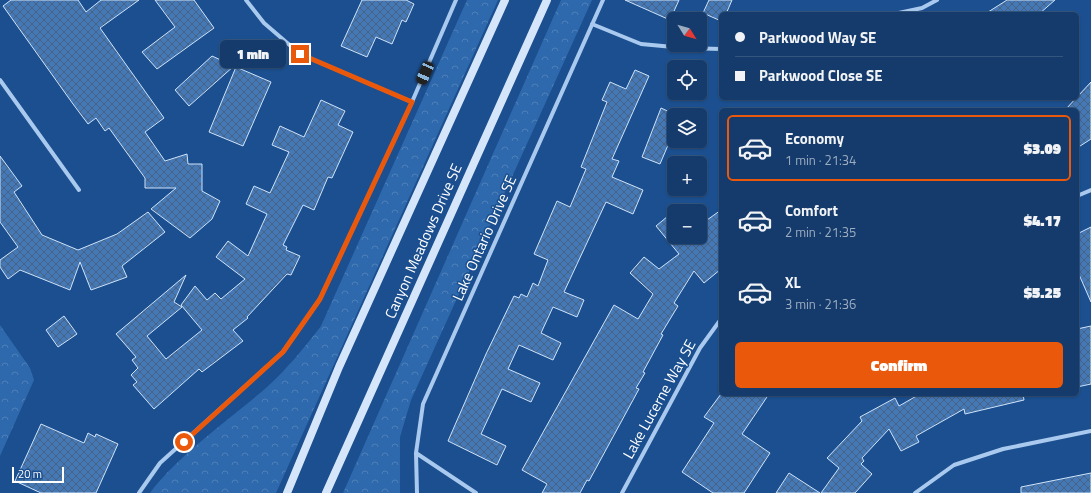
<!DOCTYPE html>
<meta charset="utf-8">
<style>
:root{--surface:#143b6b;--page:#214673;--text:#f1f3f6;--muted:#9dadc1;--line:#33557e;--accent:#ea580c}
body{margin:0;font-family:"Titillium Web",sans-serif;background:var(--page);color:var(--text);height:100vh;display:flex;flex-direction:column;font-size:15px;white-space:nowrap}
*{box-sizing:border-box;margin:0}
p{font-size:13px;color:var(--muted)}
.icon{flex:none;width:22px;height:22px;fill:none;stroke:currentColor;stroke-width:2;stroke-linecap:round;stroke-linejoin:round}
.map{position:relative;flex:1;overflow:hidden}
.sheet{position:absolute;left:719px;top:108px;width:360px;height:288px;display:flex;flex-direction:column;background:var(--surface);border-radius:6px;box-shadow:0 1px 3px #0004,0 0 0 1px var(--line)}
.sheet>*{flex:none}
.hud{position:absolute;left:719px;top:12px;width:360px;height:88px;border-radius:6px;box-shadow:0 1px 3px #0004,0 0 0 1px var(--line);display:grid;align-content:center;height:88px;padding:0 16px;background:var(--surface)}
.needle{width:26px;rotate:127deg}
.fabs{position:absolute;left:667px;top:12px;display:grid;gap:8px}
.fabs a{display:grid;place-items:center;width:40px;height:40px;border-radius:6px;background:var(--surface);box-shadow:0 1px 3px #0004,0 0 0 1px var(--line);font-size:20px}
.scale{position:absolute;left:12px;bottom:10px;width:52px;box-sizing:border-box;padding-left:4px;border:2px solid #fff;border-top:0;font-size:11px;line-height:14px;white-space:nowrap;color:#fff;-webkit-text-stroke:3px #1b4f8f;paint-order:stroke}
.end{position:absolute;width:18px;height:18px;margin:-9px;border:5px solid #ea580c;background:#fff;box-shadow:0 0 0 2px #fff}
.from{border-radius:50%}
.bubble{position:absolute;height:28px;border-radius:6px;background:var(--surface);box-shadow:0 1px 3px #0004,0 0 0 1px var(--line);font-size:13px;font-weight:800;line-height:28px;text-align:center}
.car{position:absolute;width:12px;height:24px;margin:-12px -6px;border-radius:5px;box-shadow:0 0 3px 1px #0007;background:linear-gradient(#222 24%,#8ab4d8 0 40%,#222 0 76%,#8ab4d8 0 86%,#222 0)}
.hud b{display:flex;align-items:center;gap:14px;height:38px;font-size:15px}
.hud b+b{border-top:1px solid var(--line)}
.hud i{width:10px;height:10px;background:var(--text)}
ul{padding:7px 0 0;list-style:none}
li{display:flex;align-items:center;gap:12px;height:66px;margin:0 8px 6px;padding:0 8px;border:2px solid transparent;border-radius:6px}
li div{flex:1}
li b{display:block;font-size:15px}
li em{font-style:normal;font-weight:800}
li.current{border-color:var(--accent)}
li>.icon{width:36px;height:36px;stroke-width:1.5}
.button{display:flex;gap:8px;margin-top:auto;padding:8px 16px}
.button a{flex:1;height:46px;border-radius:6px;background:var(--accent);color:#fff;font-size:16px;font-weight:800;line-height:46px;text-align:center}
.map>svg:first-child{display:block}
</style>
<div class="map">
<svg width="1091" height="493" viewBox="0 0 1091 493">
<defs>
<pattern id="park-crowns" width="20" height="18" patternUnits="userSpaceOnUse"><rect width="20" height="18" fill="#2e69ad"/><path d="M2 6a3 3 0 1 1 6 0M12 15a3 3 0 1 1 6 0" fill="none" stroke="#4d80b9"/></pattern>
<pattern id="building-cross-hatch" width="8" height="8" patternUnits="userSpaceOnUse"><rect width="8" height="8" fill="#4478b7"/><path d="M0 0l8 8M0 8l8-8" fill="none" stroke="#486282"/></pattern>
</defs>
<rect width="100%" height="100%" fill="#1b4f8f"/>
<!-- park -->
<path fill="url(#park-crowns)" d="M467,0H498L276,493H150C178,455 230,419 266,388C287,369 304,348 321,326Z
M561,0H592L411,400L400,437V493H343Z
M0,325L30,368L34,380L0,456Z"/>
<!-- building -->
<path fill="url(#building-cross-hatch)" stroke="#cfe3fa" d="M11,0H78L86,12L101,0H139L100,28L164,118L145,132L165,161L187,154L188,164H202V191L220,201L212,219L190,238L151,209L176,188H145V178L109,128L105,131L96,118L88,124L73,104L3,6Z
M155,0H194L214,28L157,69L142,52L175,27Z
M362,0H406L414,4L406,22L402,20L392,44L376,37L367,57L341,46Z
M625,0H679L670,20Z
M709,0H732L726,14H721V21L703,13Z
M1007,0H1055L1039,14H985Z
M212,56L234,66L189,106L175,90Z
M236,67L271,82L243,146L209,132Z
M635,70L649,76L612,159L619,161L612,177L643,190L633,214L606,202L564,292L584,300L577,317L553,307L541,333L561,343L553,360L519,345L508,369L540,383L531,402L502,389L481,434L506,446L497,465L448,441L486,354L514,296L519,298L521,294L527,297L533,283L538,286L548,260L534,254L557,201L570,207L586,169L581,167L607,102L602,100L610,82L626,89Z
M1091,82V139L1077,148V110H1065Z
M321,100L345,111L338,125L353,132L332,178L328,177L314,210L303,205L283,245L287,247L286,250L300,256L291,275L287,274L247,317L248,318L233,330L243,341L202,372L199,369L154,409L133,385L137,382L131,375L138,368L132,360L136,357L116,334L186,275L174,302L182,307L147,336L166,359L202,330L181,305L195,286L207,300L215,293L221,299L245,279L216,257L228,241L248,256L267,214L246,204L254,186L270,193L289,152L272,145L280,126L304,137Z
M661,108L674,114V131L660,164L642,157Z
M0,156L22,186L14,192L42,235L78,250L117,234L148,212L165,232L122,266L127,277L91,290L80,262L70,290L20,270L8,279L0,267V260L18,247L0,222Z
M721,210V269L704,283L694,271L674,303L678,306L661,334L663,335L643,372L645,373L636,388L639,389L589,481L587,480L580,493H542L547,484L522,470L614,305L638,319L653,294L630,273L644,257L659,269L679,254L656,226L674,211V243L682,237H700V225Z
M1091,227V302L1077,270V234Z
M64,316L77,334L58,347L46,330Z
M1091,326V384L1077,387V329Z
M721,394H769L742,434L770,453L744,493H713L682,472L714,423L704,417Z
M920,394H1023L1024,400L965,414L964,409L916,436L919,442L901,451L889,429L862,458L864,461L861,464L872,474L855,493H821L839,468L827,458L862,421L860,417L895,398L899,406Z
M41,424L84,443L88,433L95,437L96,434L118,444L96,493H41L15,481Z
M789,473L820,493H776Z
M1091,473V493H1021V487Z"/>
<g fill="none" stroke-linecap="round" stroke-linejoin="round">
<!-- street -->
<path stroke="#a9c9ee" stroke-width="4" d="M246,0L264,23L300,54L412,102
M894,14L922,8L937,0
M592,24L641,44L684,48L721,49
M0,80L79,190
M1077,196L1091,190
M416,453L476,493
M139,493L160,463L283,352L320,299L412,102L456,0
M417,493L416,453L423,404L603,0
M622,493L700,348L721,319
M915,493L954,465L1003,449L1091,431"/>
<!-- secondary -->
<path stroke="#d6e6fa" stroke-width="8" d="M287,493L339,367L505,0
M326,493L547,0"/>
</g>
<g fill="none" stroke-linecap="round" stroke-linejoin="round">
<!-- route -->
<path stroke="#ea580c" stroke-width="5" d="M184,442L283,352L320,299L412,102L300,54"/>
</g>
<g text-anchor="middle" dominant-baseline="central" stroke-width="3" stroke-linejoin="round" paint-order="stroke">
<!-- street labels -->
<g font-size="15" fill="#fff" stroke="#1b4f8f">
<text transform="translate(484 238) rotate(-66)">Lake Ontario Drive SE</text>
<text transform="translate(423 241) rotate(-66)">Canyon Meadows Drive SE</text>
<text transform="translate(659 399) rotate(-61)">Lake Lucerne Way SE</text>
</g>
</g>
</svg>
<div class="fabs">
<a><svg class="needle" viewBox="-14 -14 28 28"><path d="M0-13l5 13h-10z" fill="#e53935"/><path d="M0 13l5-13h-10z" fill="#9dadc1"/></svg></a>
<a><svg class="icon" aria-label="locate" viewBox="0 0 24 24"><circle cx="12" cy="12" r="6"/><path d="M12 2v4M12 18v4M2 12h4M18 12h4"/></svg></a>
<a><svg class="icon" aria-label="layers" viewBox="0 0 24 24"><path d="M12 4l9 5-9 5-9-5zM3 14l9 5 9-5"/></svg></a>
<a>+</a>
<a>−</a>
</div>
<div class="scale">20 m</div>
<i class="end from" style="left:184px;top:442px"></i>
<i class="end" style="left:300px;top:54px"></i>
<div class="bubble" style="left:220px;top:40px;width:66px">1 min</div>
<i class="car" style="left:425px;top:73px;rotate:204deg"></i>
<div class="hud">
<b><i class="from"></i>Parkwood Way SE</b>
<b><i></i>Parkwood Close SE</b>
</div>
<section class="sheet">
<ul>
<li class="current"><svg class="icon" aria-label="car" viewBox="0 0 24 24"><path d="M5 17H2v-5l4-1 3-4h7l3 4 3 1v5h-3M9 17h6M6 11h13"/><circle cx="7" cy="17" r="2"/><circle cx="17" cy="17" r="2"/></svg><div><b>Economy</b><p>1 min · 21:34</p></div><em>$3.09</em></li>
<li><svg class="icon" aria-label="car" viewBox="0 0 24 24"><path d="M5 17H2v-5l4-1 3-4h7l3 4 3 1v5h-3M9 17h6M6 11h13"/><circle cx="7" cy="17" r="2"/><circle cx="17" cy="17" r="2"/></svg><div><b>Comfort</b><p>2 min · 21:35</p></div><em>$4.17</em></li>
<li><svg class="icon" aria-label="car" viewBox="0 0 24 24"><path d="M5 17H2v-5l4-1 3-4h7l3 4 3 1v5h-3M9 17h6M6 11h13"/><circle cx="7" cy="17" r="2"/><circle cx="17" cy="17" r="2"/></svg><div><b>XL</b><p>3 min · 21:36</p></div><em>$5.25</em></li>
</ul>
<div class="button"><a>Confirm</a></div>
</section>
</div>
